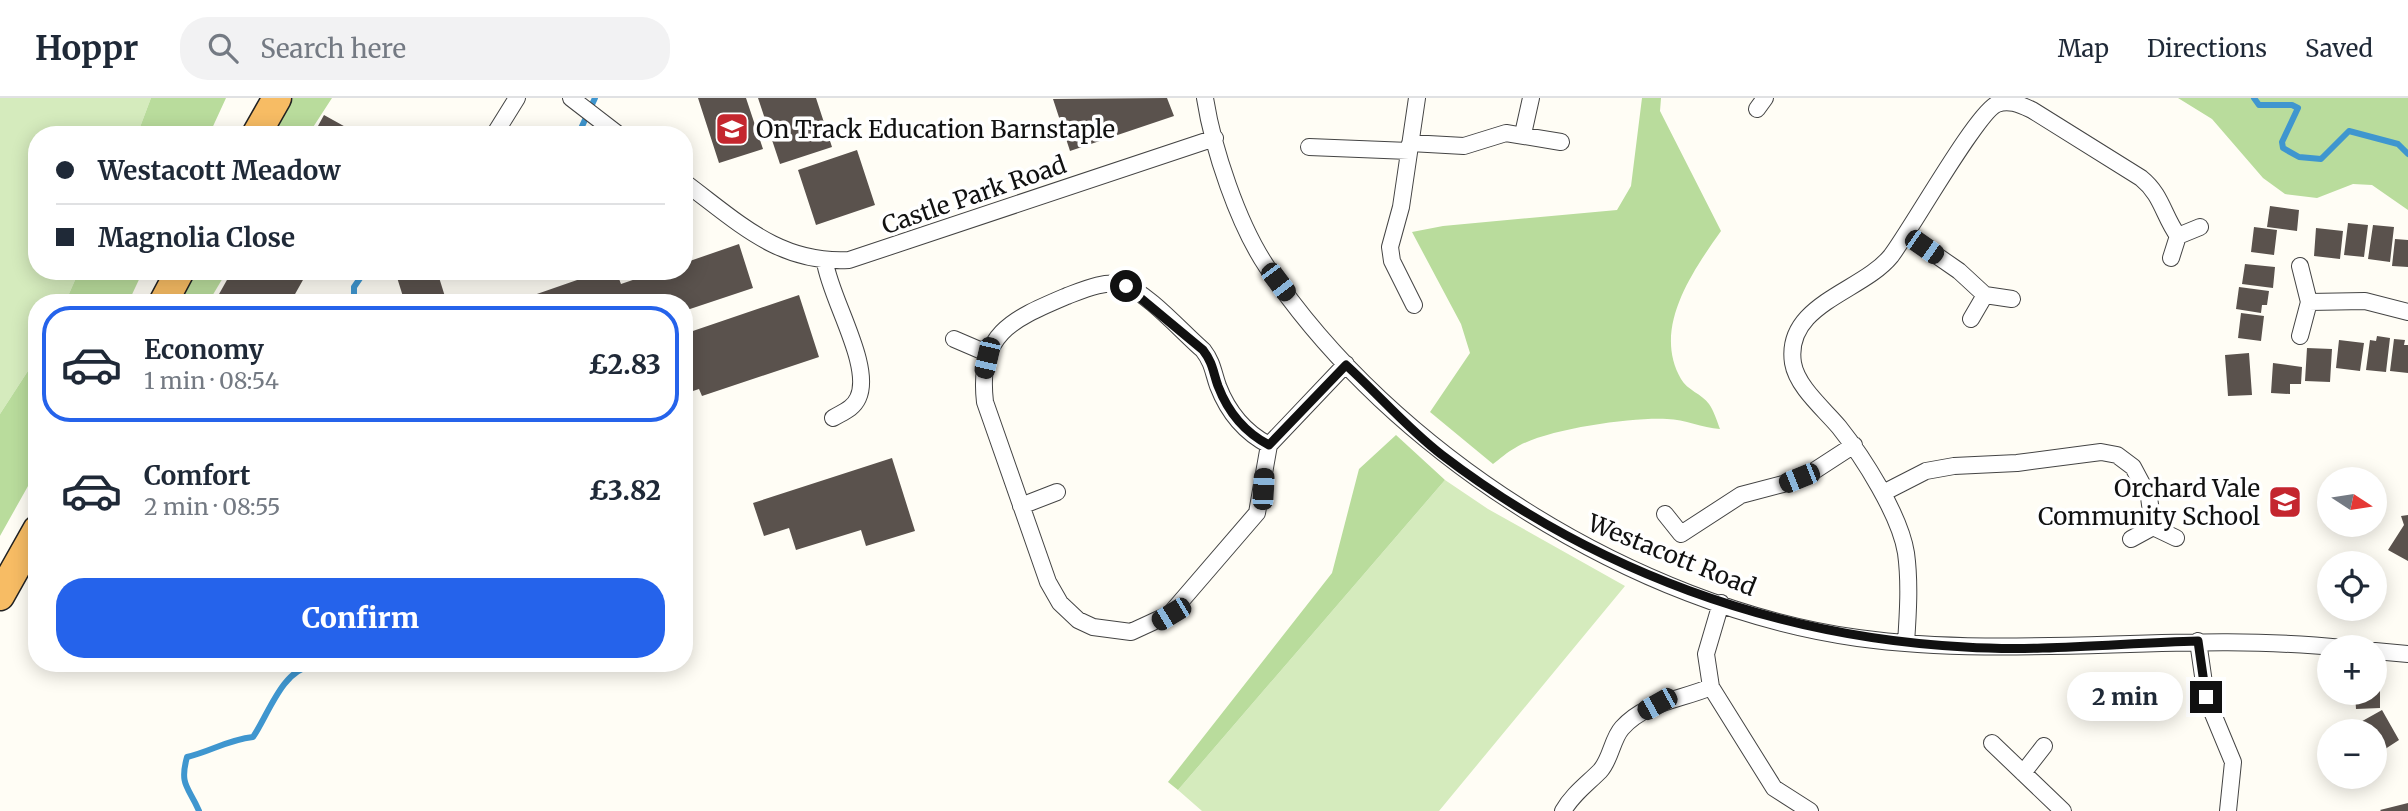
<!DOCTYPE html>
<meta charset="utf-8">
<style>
:root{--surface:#fff;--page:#f2f2f3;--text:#1f2937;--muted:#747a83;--line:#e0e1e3;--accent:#2563eb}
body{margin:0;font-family:Merriweather,serif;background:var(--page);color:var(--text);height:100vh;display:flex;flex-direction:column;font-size:26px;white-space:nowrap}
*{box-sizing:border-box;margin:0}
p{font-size:23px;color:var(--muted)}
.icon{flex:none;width:38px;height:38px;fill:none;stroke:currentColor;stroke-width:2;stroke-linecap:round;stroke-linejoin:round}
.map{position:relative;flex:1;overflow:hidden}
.panel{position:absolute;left:28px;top:196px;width:665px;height:378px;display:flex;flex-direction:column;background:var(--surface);border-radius:28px;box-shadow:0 4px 18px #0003}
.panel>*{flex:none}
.banner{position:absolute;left:28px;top:28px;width:665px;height:154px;border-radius:28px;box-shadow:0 4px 18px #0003;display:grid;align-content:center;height:154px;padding:0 28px;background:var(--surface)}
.needle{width:46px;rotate:102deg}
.buttons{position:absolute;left:2317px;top:369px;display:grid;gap:14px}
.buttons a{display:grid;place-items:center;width:70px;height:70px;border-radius:50%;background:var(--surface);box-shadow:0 4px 18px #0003;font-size:35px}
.end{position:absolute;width:32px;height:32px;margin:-16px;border:9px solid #111;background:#fff;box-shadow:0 0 0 4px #fff}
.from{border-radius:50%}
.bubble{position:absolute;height:49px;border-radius:24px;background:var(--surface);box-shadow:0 4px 18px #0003;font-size:23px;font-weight:800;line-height:49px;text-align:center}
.car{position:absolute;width:21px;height:42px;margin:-21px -10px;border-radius:9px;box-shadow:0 0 5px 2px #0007;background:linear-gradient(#222 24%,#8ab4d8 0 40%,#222 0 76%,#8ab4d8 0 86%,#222 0)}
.banner b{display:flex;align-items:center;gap:24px;height:66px;font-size:26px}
.banner b+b{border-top:2px solid var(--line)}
.banner i{width:18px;height:18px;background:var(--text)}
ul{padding:12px 0 0;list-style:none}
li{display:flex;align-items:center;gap:21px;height:116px;margin:0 14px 10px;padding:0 14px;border:4px solid transparent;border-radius:28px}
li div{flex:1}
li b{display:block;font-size:26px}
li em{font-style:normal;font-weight:800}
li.on{border-color:var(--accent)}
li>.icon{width:63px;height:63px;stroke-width:1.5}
.primary-button{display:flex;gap:14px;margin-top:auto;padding:14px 28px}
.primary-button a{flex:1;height:80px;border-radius:28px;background:var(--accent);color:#fff;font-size:28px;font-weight:800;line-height:80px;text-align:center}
header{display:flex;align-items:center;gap:42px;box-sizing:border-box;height:98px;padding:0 35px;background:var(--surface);border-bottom:2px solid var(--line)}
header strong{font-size:33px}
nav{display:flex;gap:38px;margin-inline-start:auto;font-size:24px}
.search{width:490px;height:63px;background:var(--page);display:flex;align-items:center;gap:18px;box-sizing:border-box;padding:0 24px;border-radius:28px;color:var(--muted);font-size:26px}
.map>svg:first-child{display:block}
</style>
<header>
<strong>Hoppr</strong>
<div class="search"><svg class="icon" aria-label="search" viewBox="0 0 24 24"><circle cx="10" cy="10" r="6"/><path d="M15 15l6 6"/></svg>Search here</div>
<nav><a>Map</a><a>Directions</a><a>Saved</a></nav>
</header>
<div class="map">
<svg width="2408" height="713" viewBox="0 0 2408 713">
<rect width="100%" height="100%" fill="#fffdf5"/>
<!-- green -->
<path fill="#d5ebbd" d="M0,0H151L137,37H37V173H79L65,205H37V259L0,316Z
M1445,382L1488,411L1625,488L1439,713H1202L1178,692Z"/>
<!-- forest -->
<path fill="#b9dc9c" d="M151,0H226L209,37H137Z
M293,0H332L308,37H273Z
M1642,0H1661L1660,13L1721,133C1692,174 1652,231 1681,281C1687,292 1702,296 1709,306C1714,313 1717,323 1720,331C1702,330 1685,321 1667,321C1632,319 1545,331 1515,350C1507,354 1500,361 1493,366L1430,314L1470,255L1461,226L1412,134L1443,128L1617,112L1631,88Z
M2178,0H2408V112L2372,87L2353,86L2317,100L2285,96L2263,80L2212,21Z
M79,173H143L128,205H65Z
M197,173H227L208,205H180Z
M37,259V372L0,438V316Z
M1396,337L1445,382L1178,692L1168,684L1332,475L1359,371Z"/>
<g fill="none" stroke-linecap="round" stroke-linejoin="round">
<!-- stream -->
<path stroke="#3f96cf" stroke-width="6" d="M2254,0L2259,7H2292L2298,10L2282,44L2283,50L2299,59L2321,61L2349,33L2398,46L2408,56
M578,37L595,0
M354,205V189L365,173
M199,713C189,689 179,688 187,659C212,653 227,642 253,639C267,619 283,571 310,569C330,567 330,576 353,565"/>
</g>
<!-- building -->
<path fill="#5a524d" d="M698,0H746L763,51L719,65Z
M758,0H816L832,49L780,66Z
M1167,0L1174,18L1070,53L1053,1Z
M324,17L360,37H313Z
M857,52L875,107L816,127L798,72Z
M2270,108L2299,112L2297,133L2267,129Z
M2348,125L2368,127L2364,159L2344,157Z
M2373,127L2394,129L2390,164L2368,161Z
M2254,129L2277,132L2274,157L2251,154Z
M2316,130L2343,133L2340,161L2314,158Z
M2395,141L2408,142V169L2392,168Z
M739,146L753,190L684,213V205H511L603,173H616L621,186L659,173H684V165Z
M2245,166L2275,169L2273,190L2242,186Z
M232,173H308L290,205H214Z
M395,173H437L447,205H405Z
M2239,189L2269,193L2267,207H2262L2261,215L2236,211Z
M799,197L819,259L702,298L699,291L684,296V236Z
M2241,215L2264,218L2261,243L2238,240Z
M2377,238L2390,240L2386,274L2366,272L2370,242L2376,243Z
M2394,241L2405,242L2404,247H2408V275L2390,273Z
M2339,242L2364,245L2360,273L2336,270Z
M2307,250L2332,251L2330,284L2305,283Z
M2249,255L2252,297L2228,298L2225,257Z
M2273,265L2302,269L2301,286H2290V296L2271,295Z
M892,360L915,433L866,448L861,432L796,452L789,430L764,438L753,405Z
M2408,417V463L2388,452L2404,427L2401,418Z
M2380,582V610L2356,611L2355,595H2375V583Z
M2382,612L2399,642L2379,655L2375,648V634H2361L2357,626Z
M2408,705V713H2381L2380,712Z"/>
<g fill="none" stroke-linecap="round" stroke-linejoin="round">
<defs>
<path id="minor" d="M571,0L619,37
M1205,0C1213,51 1238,126 1267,169C1391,355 1635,509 1858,540C2019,562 2181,533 2343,550
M1757,11L1765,0
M1523,36L1531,0
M494,37L517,0
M1410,45L1464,48L1506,35L1561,44
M1309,49L1409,53
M684,84C738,124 779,166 849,162L1215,40
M1907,137L1959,173L1985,197
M2171,160L2178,138L2200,129
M825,164C830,200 873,268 858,300C853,311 843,314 833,320
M2309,204L2365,203L2408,214
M1414,207L1392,163L1390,149L1401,109L1417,0
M1971,221L1985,197L2012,201
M2300,238L2309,204L2300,168
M954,241L989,256
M1269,347C1244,334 1228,314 1218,288C1213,274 1213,265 1203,252C1183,235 1148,195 1124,187C1105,182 1085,191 1067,198C1013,221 977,235 985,304L1048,484L1060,505L1078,522L1093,529L1131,534L1170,516L1257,415L1269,347L1346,266
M1883,395L1926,373L1954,368L2017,365L2101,354L2117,357L2133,369L2149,399L2153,429
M1021,408L1057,394
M1665,416L1681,436L1741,397L1783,386L1814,373L1854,347
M2131,441L2153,429L2176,440
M1721,505L1706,556L1711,589L1774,690L1810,713
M2198,543L2206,599L2233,664L2228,713
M1906,545C1908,516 1910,484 1906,455C1900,417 1863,359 1839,329C1824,311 1797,289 1793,265C1784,206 1862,194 1891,158C1911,132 1977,14 1997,6C2009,1 2021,7 2032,12L2141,80C2162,97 2163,117 2178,138
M2375,553L2408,556
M1992,645L2063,713
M2023,675L2044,648
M1563,713C1573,696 1586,687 1600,673C1611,661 1612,641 1622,630C1645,604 1680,602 1711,589"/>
<path id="trunk" d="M256,37L277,0
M163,205L180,173
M0,498L37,432"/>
</defs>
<!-- minor casing -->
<use href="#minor" stroke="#444" stroke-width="18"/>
<!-- trunk casing -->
<use href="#trunk" stroke="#222" stroke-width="31"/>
<!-- minor -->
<use href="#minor" stroke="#fff" stroke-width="16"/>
<!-- trunk -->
<use href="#trunk" stroke="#f7bc64" stroke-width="28"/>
</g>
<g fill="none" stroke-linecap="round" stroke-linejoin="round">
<!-- route -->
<path stroke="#111" stroke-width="9" d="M1126,188L1203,252C1213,265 1213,274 1218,288C1228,314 1244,334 1269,347L1346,267C1378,296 1408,331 1442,357C1594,473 1775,539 1965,549C2042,554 2121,545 2198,543L2206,599"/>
</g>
<!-- icons -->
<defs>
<symbol id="school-square" viewBox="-11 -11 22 22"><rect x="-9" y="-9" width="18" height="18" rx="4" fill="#c4262e" stroke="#fff"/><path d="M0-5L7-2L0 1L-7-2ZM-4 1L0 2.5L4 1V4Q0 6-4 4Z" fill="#fff"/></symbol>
</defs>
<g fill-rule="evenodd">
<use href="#school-square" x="713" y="12" width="38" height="38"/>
<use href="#school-square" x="2266" y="385" width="38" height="38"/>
</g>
<g text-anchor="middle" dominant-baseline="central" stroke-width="7" stroke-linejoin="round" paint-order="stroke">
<!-- poi labels -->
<g font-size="24" fill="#111" stroke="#fff" text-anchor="start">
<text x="756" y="31">On Track Education Barnstaple</text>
<text x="2260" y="390" text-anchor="end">Orchard Vale<tspan x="2260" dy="28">Community School</tspan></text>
</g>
<!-- street labels -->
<g font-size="24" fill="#111" stroke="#fff">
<text transform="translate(974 97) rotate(-19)">Castle Park Road</text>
<text transform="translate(1672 457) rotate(22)">Westacott Road</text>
</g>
</g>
</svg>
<div class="buttons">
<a><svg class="needle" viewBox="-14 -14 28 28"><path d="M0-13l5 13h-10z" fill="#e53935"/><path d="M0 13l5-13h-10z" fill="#747a83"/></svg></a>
<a><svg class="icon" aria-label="locate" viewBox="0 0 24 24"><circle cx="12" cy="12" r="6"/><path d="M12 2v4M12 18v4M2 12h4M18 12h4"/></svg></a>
<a>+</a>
<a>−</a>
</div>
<i class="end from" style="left:1126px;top:188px"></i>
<i class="end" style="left:2206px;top:599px"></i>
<div class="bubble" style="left:2067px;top:574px;width:116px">2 min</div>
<i class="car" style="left:1924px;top:149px;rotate:125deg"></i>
<i class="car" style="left:1278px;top:184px;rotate:143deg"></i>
<i class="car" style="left:987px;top:260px;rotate:193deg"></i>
<i class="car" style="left:1799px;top:380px;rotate:248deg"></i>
<i class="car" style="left:1263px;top:391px;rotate:3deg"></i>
<i class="car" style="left:1171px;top:516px;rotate:239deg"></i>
<i class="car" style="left:1657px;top:606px;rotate:241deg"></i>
<div class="banner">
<b><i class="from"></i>Westacott Meadow</b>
<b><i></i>Magnolia Close</b>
</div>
<section class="panel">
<ul>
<li class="on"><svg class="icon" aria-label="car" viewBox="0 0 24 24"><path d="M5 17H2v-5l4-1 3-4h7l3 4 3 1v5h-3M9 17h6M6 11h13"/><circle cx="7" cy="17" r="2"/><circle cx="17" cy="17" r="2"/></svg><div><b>Economy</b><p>1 min · 08:54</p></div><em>£2.83</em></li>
<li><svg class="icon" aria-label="car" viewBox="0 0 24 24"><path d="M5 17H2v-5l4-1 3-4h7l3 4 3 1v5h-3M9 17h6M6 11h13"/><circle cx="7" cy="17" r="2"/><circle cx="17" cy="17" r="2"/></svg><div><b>Comfort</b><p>2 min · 08:55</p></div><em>£3.82</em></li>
</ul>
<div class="primary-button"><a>Confirm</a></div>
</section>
</div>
